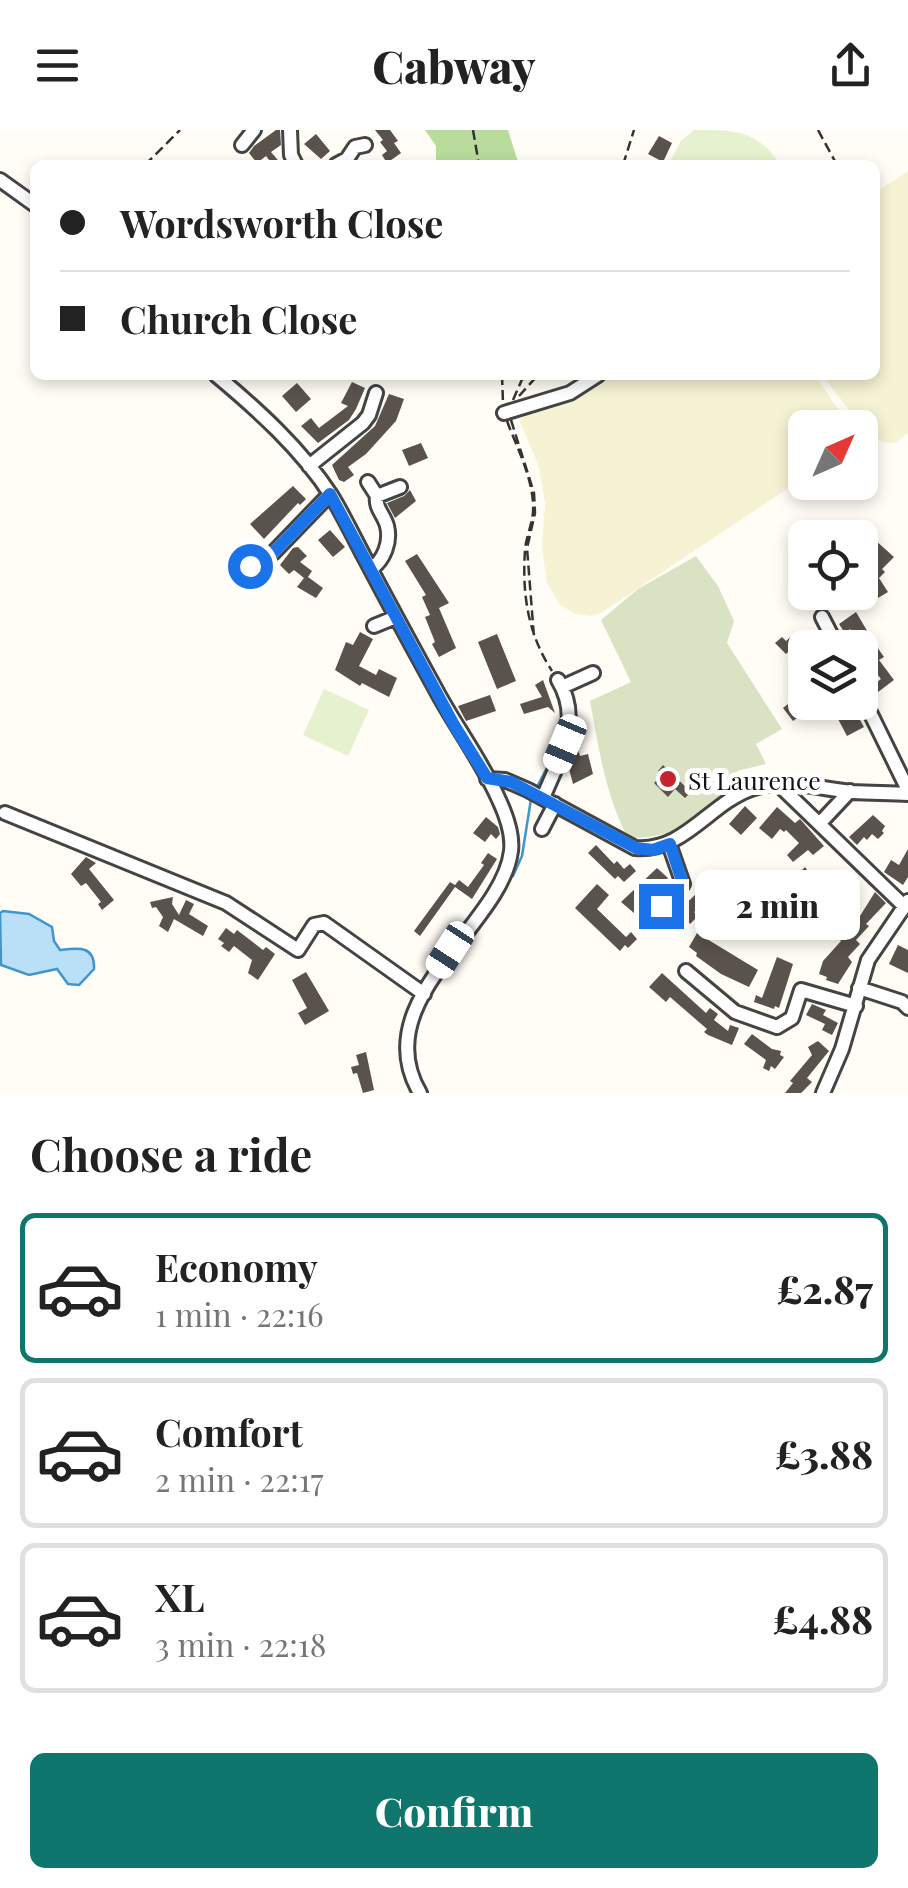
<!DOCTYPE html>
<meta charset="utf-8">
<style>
:root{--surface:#fff;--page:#f6f6f6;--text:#222;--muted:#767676;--line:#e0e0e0;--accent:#0f766e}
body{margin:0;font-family:"Playfair Display",serif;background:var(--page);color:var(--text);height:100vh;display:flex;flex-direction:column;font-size:38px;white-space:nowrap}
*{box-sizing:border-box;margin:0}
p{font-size:32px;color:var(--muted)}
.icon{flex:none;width:55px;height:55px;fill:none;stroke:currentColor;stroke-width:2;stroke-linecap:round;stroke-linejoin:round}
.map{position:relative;height:963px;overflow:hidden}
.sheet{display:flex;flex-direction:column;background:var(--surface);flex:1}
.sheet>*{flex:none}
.banner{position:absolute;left:30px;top:30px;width:850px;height:220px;border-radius:15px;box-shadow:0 5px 15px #0003;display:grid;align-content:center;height:220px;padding:0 30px;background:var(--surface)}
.needle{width:65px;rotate:45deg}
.fabs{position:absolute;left:788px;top:280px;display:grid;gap:20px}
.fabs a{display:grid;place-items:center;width:90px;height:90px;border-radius:15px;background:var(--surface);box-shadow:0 5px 15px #0003;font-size:50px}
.end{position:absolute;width:45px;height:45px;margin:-22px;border:12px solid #1a73e8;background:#fff;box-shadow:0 0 0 5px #fff}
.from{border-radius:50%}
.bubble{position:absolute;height:70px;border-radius:15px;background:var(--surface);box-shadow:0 5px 15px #0003;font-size:32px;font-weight:800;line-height:70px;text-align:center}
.car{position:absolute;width:30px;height:60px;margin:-30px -15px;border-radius:12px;box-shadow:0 0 8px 2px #0007;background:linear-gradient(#fff 24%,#345 0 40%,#fff 0 76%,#345 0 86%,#fff 0)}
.banner b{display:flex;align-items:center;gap:35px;height:95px;font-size:38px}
.banner b+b{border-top:2px solid var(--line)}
.banner i{width:25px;height:25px;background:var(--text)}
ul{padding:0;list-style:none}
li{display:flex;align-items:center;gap:30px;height:150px;margin:0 20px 15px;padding:0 10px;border:5px solid var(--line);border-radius:15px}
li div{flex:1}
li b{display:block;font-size:38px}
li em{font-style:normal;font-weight:800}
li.selected{border-color:var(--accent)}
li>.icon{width:90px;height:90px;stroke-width:1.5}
h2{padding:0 30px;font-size:45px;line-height:120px}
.action{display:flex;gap:20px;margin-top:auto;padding:20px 30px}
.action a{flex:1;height:115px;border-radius:15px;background:var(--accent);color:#fff;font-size:40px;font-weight:800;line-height:115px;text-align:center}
header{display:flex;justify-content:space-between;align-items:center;height:130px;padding:0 30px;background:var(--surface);font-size:45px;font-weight:800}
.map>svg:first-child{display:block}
</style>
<header><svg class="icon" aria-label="menu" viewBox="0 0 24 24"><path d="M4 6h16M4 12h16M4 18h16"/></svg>Cabway<svg class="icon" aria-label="share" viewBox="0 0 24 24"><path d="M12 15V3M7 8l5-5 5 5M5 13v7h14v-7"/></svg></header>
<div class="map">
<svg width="908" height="963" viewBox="0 0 908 963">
<rect width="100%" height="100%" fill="#fffdf5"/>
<!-- farmland -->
<path fill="#f6f3d4" d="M908,41V303L895,313L883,312L868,304L822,245H875V63Z
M615,245H815L839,281L845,297L805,298V347L601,483L591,486L576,484L560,475L547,453L542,418L545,373L539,337L519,289Z"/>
<!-- forest -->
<path fill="#b9dc9c" d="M425,0H508L519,35H436V16Z"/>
<!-- cemetery -->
<path fill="#d9e3c4" d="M696,426L718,456L734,491L727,513L782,599L756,614L766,634L737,641L741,652C695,680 688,709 628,708C605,664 599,619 590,571L631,552L601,490L638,459Z"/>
<!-- pitch -->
<path fill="#e6f2cf" d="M694,0C733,0 759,0 780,35H668L681,11Z
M324,559L369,580L348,626L303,605Z"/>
<!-- water -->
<path fill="#b9e0f7" stroke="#3f96cf" stroke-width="2.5" d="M3,781L29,784L52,797L54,811L60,820C78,818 95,815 94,839L79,855L68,854L57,839L29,845L1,835L0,783Z"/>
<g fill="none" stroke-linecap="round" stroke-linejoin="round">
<!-- stream -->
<path stroke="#3f96cf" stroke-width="2.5" d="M557,565L563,583
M537,657L556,620
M513,746L522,726L531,669"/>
</g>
<!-- building -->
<path fill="#5a524d" d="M276,0H280L281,15L271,22L282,35H273L266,26L257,33L249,23L254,16Z
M375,0H390L398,11L394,13L401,23L387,33L382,25L387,21L380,12L383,10Z
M316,4L330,21L321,29L304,14Z
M659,6L672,13L663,32L648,24Z
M352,252L365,258L356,279L349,290L318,313L301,296L311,288L319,298L348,276L341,273Z
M297,253L311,269L296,282L282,266Z
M389,264L404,269L396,291L366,324L348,337L354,345L344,352L339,350L332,335L375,296Z
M421,313L428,328L409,336L402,320Z
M293,356L306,369L300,375L298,373L264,409L250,394Z
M410,360L416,371L395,388L387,373L404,366Z
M330,400L345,417L333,427L318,410Z
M875,410L894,427L882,439L885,442L879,448L888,462L878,468L874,457L860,442L865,436L862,433L872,422L867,417Z
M298,417L307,426L300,432L312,441L308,447L323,458L316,468L297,457L304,448L294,440L289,444L280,435L293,418Z
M417,424L449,473L439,478L456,518L439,527L432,514L435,512L425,487L430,485L422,467L426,465L405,431Z
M856,482L869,504L861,509L869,523L877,517L884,527L879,530L894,550L878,562L873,555L881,549L870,535L866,538L860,530V510L850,499L845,503L839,494Z
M360,502L373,509L359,536L376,545L379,539L397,548L389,567L362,553L360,556L335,540L346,512L353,515Z
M795,503L808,517L805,518V527L795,516L786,524L775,513L782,507L786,511Z
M497,504L516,551L497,559L478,512Z
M543,550L555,583L548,577L524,584L520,574L542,567L535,555Z
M490,565L496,581L466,591L458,576Z
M798,566L808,580L793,591L783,578Z
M851,580L855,581L864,597L847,606L837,587Z
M578,620L580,626L588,624L593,644L573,654L568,635L573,621Z
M663,635L691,662L685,668L675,659L668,667L654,653L662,645L658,641Z
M745,676L757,688L741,705L729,694Z
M777,677L795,693L800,689L824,716L813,725L808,720L793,732L787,725L799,713L786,700L784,702L780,699L772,709L759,698Z
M873,685L885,696L882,701L884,703L878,709L872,704L867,710L864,707L857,715L849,707Z
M486,687L498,697L500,704L496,709L491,704L485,712L473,703Z
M596,715L614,734L617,731L624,739L630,734L636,741L624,752L618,746L615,749L588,723Z
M908,719V747L903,755L884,742L891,730L899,735Z
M488,723L497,729L472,769L455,757L420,806L414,801L450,752L455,755L459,750L468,757L484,735L481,733Z
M86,727L96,733L89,739L114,770L102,780L98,774L101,772L86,753L81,756L71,744Z
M805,737L823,762L837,768L830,783L817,777L792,750Z
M657,738L668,748L634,783L621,772Z
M597,754L609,765L597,779L626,807L631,802L637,809L628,818L625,815L620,821L575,778Z
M875,762L886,773L866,794L869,796L856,810L860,814L848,827L852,832L838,854L826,850L827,847L819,844L823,831L841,811L838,808L850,795L847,793L856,783L860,786Z
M696,764L704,773L694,782L698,786L690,794L687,790L677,799L671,793L675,790L672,787Z
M173,767L172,774L179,785L186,770L194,774L189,784L208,796L203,806L174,789L168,802L159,796L163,787L156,777L152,778L150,772Z
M764,774L771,780L752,801L755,803L745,810L737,803Z
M226,798L234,804L237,800L263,820L266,817L275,824L258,850L248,843L252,830L234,816L229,822L221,816L224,813L218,809Z
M697,803L758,840L749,857L721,844L696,826L697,823L689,817Z
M898,815L908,820V843L889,834Z
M777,827L793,834L779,878L775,876L774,879L754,872L756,865L762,868Z
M306,842L329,881L305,895L298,883L307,878L292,850Z
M662,843L706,883L710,878L718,884L714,890L728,901L730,895L739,898L732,915L708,905L704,902L707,899L670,867L666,872L649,857Z
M812,874L826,880L823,885L838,893L832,905L822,900L825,894L806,885Z
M752,904L772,919L781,921L780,925L784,927L775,939L771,936L769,941L763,938L766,930L744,914Z
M818,911L829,921L807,948L812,952L801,963H785L793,953L790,951L812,925L808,917Z
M366,922L374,960L363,963L357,943L353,944L351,937L359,935L356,925Z"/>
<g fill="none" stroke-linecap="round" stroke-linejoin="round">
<defs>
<path id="minor" d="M290,0L291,25L296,35
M242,15L254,0
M336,35L347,29L355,17L365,15
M0,50L35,75
M216,245C258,280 301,319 331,365C344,386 355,410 367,432C389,474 412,516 435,558C455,596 482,631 499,670C506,685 513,704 511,721C502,796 365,870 420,963
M504,283L570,263L598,245
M309,336L363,293L369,285L376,263
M368,352L377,366
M250,436L273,423L330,364
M371,439C384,430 391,412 387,396C384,384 375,379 377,366L400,357
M822,487L838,518
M374,496L396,487
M562,557L593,543
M860,562L908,660
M487,649L505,650L528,660L635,718C684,722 709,674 751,659C784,647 820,659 853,662C871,663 890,663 908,664
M778,654L905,777
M543,668C559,629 583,590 558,550
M5,683L226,773L298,820L314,795L324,793L424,864
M821,692L850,661
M542,699L555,674
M650,792L683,754L669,714
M686,841L735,882L777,897L792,888L801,860L856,876
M859,858L902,872L908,878
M823,963L842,919L868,830L908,771"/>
</defs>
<!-- minor casing -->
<use href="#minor" stroke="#444" stroke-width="18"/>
<!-- path -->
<path stroke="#333" stroke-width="2.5" stroke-dasharray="10 5" stroke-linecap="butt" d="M473,0L479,35
M818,0L837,35
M145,35L180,0
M623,35L634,0
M502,245L503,273
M519,266L538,245
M513,270L524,245
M511,290L534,363L535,383L527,418L534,507
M507,291C517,318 535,352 533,382C532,395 526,407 525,420C522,465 528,504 552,541"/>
<!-- minor -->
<use href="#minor" stroke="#fff" stroke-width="12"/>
</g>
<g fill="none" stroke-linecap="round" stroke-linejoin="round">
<!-- route -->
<path stroke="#1a73e8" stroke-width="12" d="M250,436L272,424L330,364L454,595L487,648L511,652L636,718L653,720L670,714L683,754L661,776"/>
</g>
<!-- markers -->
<circle fill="#c4262e" stroke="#fff" stroke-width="4" cx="668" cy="649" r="10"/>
<g text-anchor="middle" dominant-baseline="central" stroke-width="10" stroke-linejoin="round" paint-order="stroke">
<!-- poi labels -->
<g font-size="25" fill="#111" stroke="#fff" text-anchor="start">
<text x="688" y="649">St Laurence</text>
</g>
</g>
</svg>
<div class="fabs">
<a><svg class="needle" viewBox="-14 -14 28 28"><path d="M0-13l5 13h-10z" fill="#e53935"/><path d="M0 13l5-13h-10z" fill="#767676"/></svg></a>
<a><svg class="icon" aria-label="locate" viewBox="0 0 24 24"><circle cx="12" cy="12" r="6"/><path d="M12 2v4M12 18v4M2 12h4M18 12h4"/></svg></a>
<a><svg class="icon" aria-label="layers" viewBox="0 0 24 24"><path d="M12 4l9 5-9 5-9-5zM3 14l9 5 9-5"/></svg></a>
</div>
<i class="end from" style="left:250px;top:436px"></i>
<i class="end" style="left:661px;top:776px"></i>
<div class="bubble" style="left:695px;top:740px;width:165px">2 min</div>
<i class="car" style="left:565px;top:614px;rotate:203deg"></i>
<i class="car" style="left:450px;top:820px;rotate:213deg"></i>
<div class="banner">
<b><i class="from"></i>Wordsworth Close</b>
<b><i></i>Church Close</b>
</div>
</div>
<section class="sheet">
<h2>Choose a ride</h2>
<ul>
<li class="selected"><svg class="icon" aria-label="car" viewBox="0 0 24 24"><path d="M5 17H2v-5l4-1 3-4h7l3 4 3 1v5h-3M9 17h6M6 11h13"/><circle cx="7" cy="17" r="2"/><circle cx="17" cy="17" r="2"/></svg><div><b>Economy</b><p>1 min · 22:16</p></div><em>£2.87</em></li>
<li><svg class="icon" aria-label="car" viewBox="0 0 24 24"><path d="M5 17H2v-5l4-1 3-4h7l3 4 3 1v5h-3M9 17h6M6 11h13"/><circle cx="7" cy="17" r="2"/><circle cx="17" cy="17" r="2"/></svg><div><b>Comfort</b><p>2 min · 22:17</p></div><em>£3.88</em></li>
<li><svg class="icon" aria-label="car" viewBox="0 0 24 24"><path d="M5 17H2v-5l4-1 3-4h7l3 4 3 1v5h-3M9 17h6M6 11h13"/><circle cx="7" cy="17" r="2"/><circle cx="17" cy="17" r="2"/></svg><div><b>XL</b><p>3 min · 22:18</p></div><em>£4.88</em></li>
</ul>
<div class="action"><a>Confirm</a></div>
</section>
